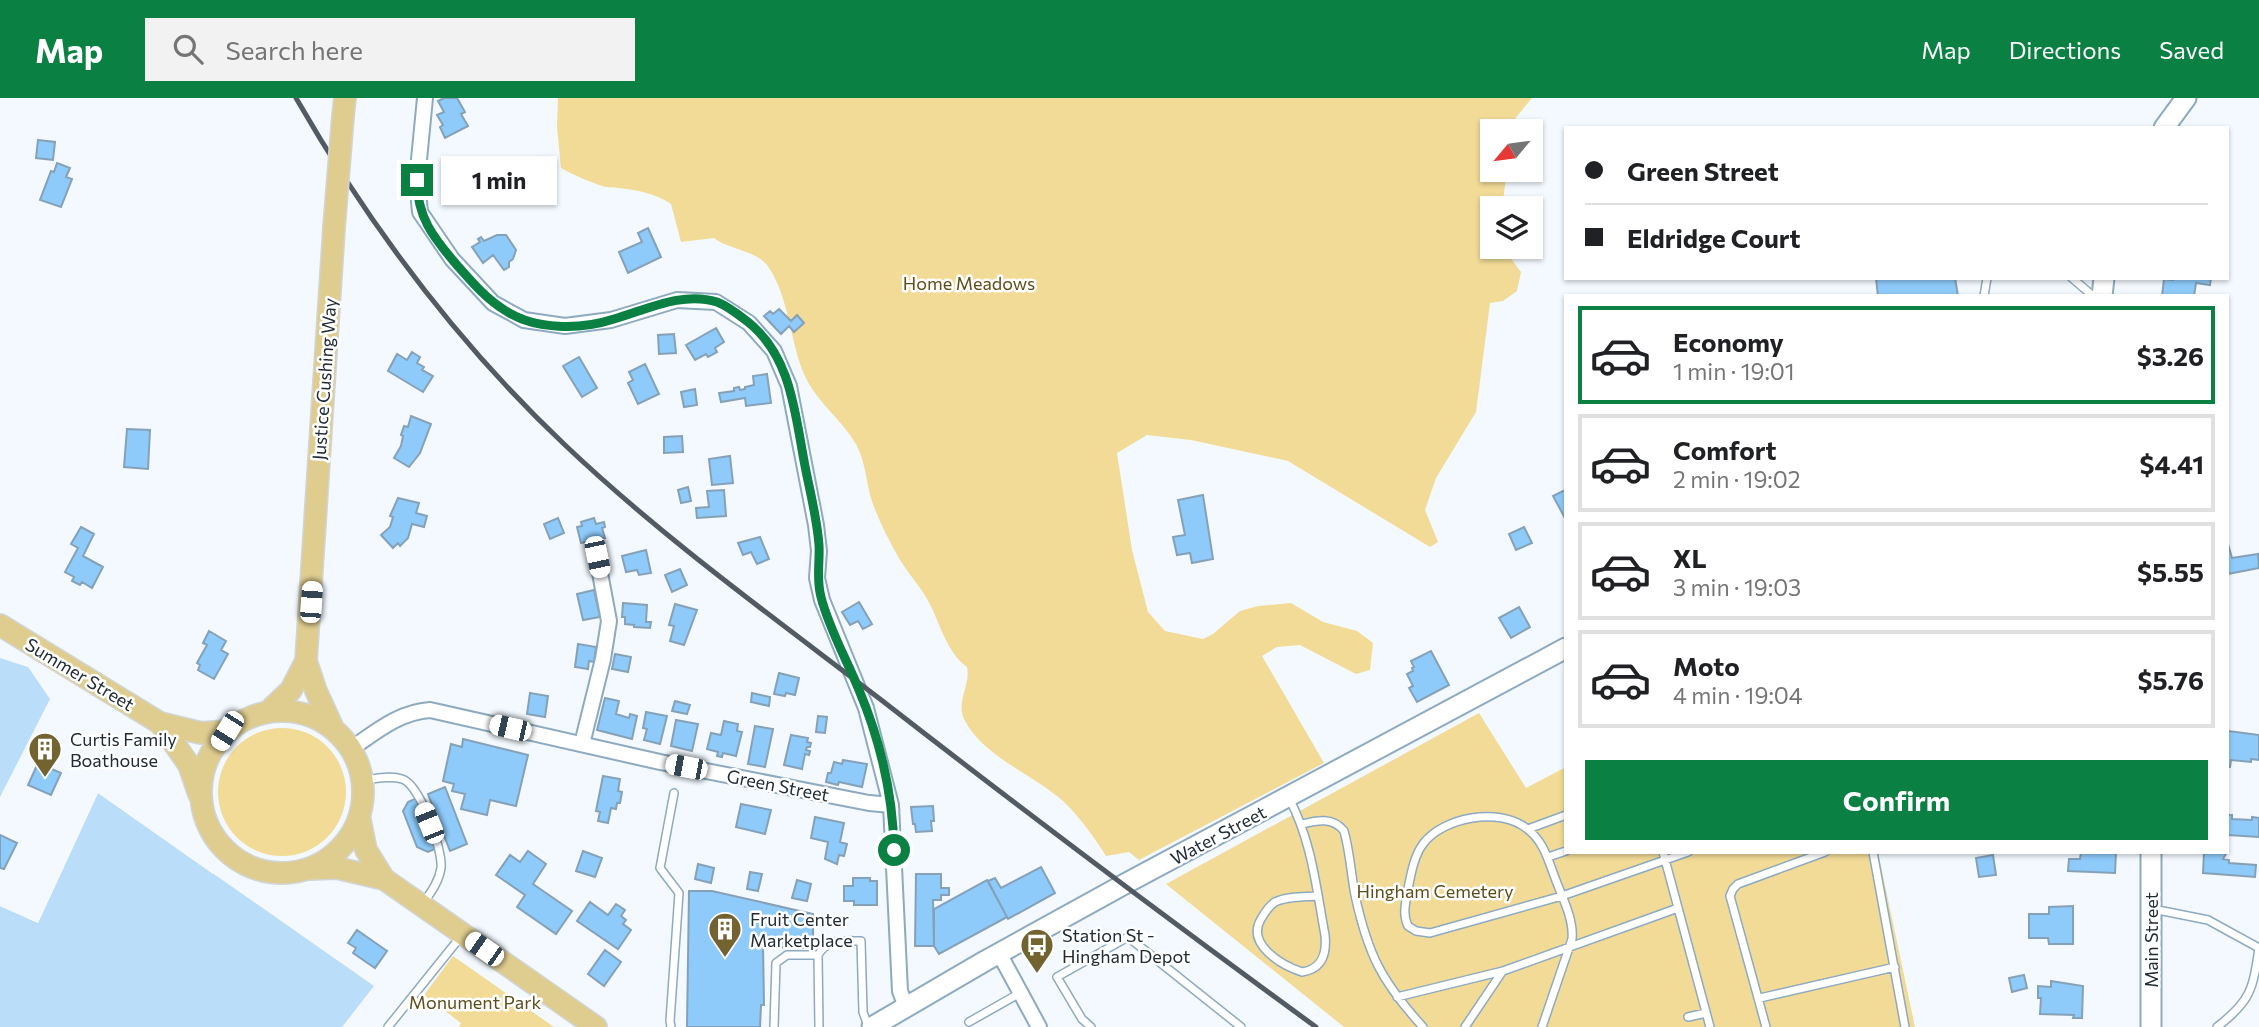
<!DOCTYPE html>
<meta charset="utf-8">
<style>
:root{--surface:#fff;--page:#f2f2f2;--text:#202124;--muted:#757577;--line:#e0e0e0;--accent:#0b8043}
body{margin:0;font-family:Commissioner,sans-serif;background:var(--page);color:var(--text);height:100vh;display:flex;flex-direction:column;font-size:26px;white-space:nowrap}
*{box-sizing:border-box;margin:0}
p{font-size:23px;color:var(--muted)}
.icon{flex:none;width:38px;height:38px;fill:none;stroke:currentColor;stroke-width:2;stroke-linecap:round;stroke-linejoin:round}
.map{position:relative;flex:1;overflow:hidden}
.side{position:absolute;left:1564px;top:196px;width:665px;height:560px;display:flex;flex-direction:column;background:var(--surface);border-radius:0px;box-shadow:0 2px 5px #0004}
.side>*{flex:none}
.top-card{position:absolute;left:1564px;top:28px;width:665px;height:154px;border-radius:0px;box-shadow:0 2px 5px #0004;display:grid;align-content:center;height:154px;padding:0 21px;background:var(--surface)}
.needle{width:46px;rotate:241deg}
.tools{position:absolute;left:1480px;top:21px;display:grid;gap:14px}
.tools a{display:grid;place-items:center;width:63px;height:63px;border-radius:0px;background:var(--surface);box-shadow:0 2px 5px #0004;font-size:35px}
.end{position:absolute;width:32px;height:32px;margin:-16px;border:9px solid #0b8043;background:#fff;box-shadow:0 0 0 4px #fff}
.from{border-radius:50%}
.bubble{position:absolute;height:49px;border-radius:0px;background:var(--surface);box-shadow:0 2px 5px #0004;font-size:23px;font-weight:700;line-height:49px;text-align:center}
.car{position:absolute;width:21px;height:42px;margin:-21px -10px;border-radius:9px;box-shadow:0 0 5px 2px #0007;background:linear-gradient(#fff 24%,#345 0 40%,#fff 0 76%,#345 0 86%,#fff 0)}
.top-card b{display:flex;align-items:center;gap:24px;height:66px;font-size:26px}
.top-card b+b{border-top:2px solid var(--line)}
.top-card i{width:18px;height:18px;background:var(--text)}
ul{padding:12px 0 0;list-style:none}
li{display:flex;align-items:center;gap:21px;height:98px;margin:0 14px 10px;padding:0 7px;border:4px solid var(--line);border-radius:0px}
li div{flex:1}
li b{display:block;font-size:26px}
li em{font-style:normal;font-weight:700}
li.selected{border-color:var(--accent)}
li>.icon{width:63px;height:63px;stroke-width:1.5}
.primary-button{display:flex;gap:14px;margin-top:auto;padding:14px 21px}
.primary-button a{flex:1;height:80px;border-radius:0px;background:var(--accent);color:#fff;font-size:28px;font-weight:700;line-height:80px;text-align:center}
header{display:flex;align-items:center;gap:42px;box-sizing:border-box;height:98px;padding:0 35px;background:var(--accent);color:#fff}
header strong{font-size:33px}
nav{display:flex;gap:38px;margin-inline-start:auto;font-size:24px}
.search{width:490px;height:63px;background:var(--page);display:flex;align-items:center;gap:18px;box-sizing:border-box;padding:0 24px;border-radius:0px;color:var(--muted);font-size:26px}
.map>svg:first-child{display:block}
</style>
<header>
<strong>Map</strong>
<div class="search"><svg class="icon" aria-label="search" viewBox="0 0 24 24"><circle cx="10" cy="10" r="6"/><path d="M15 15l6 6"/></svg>Search here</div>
<nav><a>Map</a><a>Directions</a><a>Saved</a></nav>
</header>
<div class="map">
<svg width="2259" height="929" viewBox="0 0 2259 929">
<rect width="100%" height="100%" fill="#f3f9fe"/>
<!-- green -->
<path fill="#f1db97" d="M558,0H1532L1514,22L1512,33H1493V72H1507L1502,110H1493V149L1504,151L1521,174L1517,193L1503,203L1490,205L1476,314L1436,380L1425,412L1438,444L1430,449L1288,363L1191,342L1147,337L1117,355L1132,452L1148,514L1165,533L1203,541L1213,536L1240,513L1258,508L1291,505L1323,524L1357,533L1373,545L1370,572L1356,576L1300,547L1277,549L1262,558L1324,665L1139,762L1129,754L1106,758C1094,739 1080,719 1063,703C1034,677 982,658 964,621C956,603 971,586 967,569C945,553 940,523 927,501C919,487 908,475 900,462C890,445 881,427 874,409C866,389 867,368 857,348C842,321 816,304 804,276C790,243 789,200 769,170C758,152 729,152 714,140L681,144L671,106C655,95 637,92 618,90C613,89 607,90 602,88C590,84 571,76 561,70L557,29Z
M1479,615L1526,690L1566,669V754H1878L1915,929H1344L1166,786Z
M218 694a64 64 0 1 1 128 0a64 64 0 1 1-128 0Z
M453,858L554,929H459L461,925L424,897Z"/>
<!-- water -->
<path fill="#baddfa" d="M0,560L28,569L50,601L0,699Z
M98,695L374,888L342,929H0V808L38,825Z"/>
<!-- pier -->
<path fill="#f3f9fe" d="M97,691L215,773L213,776L98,695L38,825L0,808V804L36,821Z"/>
<!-- building -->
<path fill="#8ecbfb" stroke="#85a1b8" stroke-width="2" d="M444,0H457L465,14L461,16L468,28L445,40L440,29L443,27L437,17L444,14L438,3Z
M38,42L55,44L53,62L36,60Z
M57,65L70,70L66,79L72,81L61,109L40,102L51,73L54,74Z
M648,130L661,159L628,175L619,154L642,144L638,135Z
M497,137H506L516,152L513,161L509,164V169L504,172L493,157L483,165L472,149L480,144L478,141L481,139L484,143Z
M1876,180H1955L1958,198H1878Z
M2173,180H2211L2210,187L2196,185L2194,198H2162L2164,181L2173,182Z
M779,211L791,223L797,217L804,225L794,234L789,228L781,236L764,218L770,213L773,216Z
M716,230L724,244L715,250L717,254L708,259L706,256L695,262L686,247Z
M674,236L676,255L659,256L658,237Z
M412,254L420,259L417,265L424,269L422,272L433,278L423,294L388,273L397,256L407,262Z
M579,259L597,290L582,299L563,268Z
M645,266L659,296L638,306L628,285L633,282L629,274Z
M767,276L771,305L746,308L745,300L721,304L719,295L734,293V290L739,289L740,292L745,291V289L754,287L753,278Z
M695,291L697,307L684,309L681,294Z
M411,318L431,326L420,355L409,369L394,360L401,348L403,338L401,337L404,328L408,329Z
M127,331L150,332L148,371L124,369Z
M682,338L683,354L664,355V339Z
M730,358L733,385L712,387L709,361Z
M688,389L691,403L681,405L678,392Z
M724,392L726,418L697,420L696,410L709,409L707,393Z
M1565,392L1566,419L1565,420L1553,398Z
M1203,397L1213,461L1192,465L1190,455L1177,457L1173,439L1185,437L1178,402Z
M398,400L419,405L416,415L427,418L424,429L412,426L408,440L400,448L398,445L393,450L381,437L390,429L393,419L390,418Z
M558,420L564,435L550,441L544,426Z
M594,420L596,426L604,424L605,429L602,430L605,440L581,445L577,429L582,428L581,424Z
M81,429L94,436L83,458L103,469L92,490L82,484L80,487L72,483L74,479L65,474L78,450L71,446Z
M1524,429L1532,445L1516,452L1509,436Z
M760,439L769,461L757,466L751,454L743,457L738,445Z
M2228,446L2232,460L2258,456L2259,470L2228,476Z
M646,452L651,475L639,477L637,472L626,474L622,458Z
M680,471L687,487L672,494L665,477Z
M594,492L600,519L583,522L577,496Z
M859,504L872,526L863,531L858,523L850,527L842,514Z
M623,505L647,507L646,524H651L650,530L634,529V527L625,526V519H622Z
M675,506L697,512L684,547L670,543L674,528L669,527Z
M1519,509L1530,529L1511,540L1499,520Z
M209,533L226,543L221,552L228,556L214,581L198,572L200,567L197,565L207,547L203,545Z
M578,546L596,549L594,564L589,563L588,571L575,569Z
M1431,553L1449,587L1417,604L1409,590L1413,588L1407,576L1413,573L1412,570L1414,569L1411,563Z
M615,556L631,559L628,574L612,571Z
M779,575L799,580L795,597L786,595L785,598L774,596Z
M530,595L548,598L545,619L527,616Z
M752,595L770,599L769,608L751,604Z
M605,600L619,603L616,616L629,620L630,616L637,618L632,641L597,632Z
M675,603L690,607L687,616L672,613Z
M646,614L667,618L660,646L644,642L647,631L643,630Z
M818,618L827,619L825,635L816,634Z
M676,622L698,626L692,653L671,648Z
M724,623L738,626L737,633L742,634L736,658L723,655L722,659L717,658L718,654L707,651L711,635L721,637Z
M755,628L773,631L765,669L748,666Z
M2228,633L2259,637V662L2251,661V664L2231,662L2230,669H2228Z
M791,637L808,640L807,644L811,645L810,649H807L806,652L810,653L809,657L805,656L802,671L784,667Z
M463,641L528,657L516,708L490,702L487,717L461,711L465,696L452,693L454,686L443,683L451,646L462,649Z
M843,662L867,666L862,689L839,684L838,687L826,684L828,675H831L834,664L842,666Z
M38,665L61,675L51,697L28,687Z
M603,678L620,681L618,693L622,694L620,705H617L616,711L611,710L608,725L598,723L600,714L596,713Z
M445,689L467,746L450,753L428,696Z
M417,700L437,750L428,754L417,749L403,713L408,704Z
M741,706L771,712L765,736L736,729Z
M933,708L934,723H931L932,733L916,734L915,726H913L911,709Z
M2228,717H2232V721L2252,722V719L2259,720V739L2228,737V744Z
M815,719L844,725L840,744L847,746L844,758L839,757L837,766L825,761L828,744L811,740Z
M0,737L17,745L4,771L0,770Z
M528,753L546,766L533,786L572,813L556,836L517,809L525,797L496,777L510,757L520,764Z
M583,753L602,760L595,779L576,773Z
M2081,754H2116L2115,775L2068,773L2069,761H2080Z
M2204,754H2227L2223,761L2229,762V765L2256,767L2255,779L2203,775Z
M1993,757L1996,777L1979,779L1976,760Z
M698,766L714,770L711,785L695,781Z
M1041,769L1055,795L1008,821L988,783L995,780L1001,790Z
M750,774L762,776L758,793L747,791Z
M916,776H941V790H949V797H941V802H933L934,848H915Z
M853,780H870V783H877V807H854V803H844V788H853Z
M797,782L811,786L807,803L792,800Z
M987,782L1007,819L939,856L934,848V811Z
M689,793H712L813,816V844L811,843L810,848L805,847V850L769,849V846H763L764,907H761L760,929H687Z
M590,804L608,817L616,806L625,812L621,818L626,822L623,826L631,832L618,851L577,823Z
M2073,808V846H2049L2048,840H2029V816H2049V809Z
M357,832L387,853L375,870L353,855L356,850L348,845Z
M605,852L621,864L604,888L588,876Z
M2024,877L2027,890L2012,894L2009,880Z
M2051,883L2083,888L2082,920H2073L2074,917L2040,916L2041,900H2038V888L2051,889Z"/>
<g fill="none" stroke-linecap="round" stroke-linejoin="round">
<defs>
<path id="service" d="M2072,180L2093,198
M1984,198L1987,180
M363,682C375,681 390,677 402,681C420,686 443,752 441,770C439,783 432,793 424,804
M1289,700C1312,744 1316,789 1325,837C1327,856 1322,871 1302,874C1281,867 1246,846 1261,821C1265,814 1269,808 1275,804C1287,798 1304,799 1318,798
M1302,726C1318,722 1333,719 1344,733C1350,754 1351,776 1355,797C1368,857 1382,884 1423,929
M1528,731L1566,717
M1663,754L1710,929
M1873,754L1905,929
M1548,759L1566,753
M2153,811L2208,822L2259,850
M1397,899L1503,873L1678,810
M1760,900L1895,869
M1688,919L1706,915
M969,924L1020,895
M388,929L462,837
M671,929L670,923L679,795L660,770L674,695
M774,929L776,865L787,857H818
M819,929L818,857C828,840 844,843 861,843L863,914L868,928
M1091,929L1082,921L1057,879L1128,839L1241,929
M1465,929L1502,874
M1542,929L1572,841C1574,821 1562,799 1555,780C1548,761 1543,742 1526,730C1499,709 1443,719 1423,746C1414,758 1411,776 1408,791C1406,804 1402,816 1408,828L1416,833L1430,835L1562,798L1688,754
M1766,929L1730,798L1733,791L1738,786L1825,754
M2217,929C2251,903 2253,891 2259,850"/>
<path id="minor" d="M425,0L417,82L420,114L452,161L493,205L524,222L565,228L611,222L677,202L716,204L749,225L774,253L789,288L816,427L819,453L817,480L822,502L866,610L891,707L900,893L906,909
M582,646L603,561L609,523L597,459
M352,650C376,634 399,614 430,612L660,664L869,705L891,707
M999,855L1039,929"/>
<path id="secondary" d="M2164,30L2186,0
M2102,198L2104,180
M872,929L985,863L1121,788L1566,550
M2151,929V754"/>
<path id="primary" d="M343,18L345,0
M0,527L160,625L201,635L227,633
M306,563L316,593L332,628
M201 694a81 81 0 1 1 162 0a81 81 0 1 1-162 0Z
M269,613L291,592L306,563L334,130
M160,625L189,667L199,696
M360,722L366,752L384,781
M310,771L337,770L384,781L596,929"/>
</defs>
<!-- service casing -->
<use href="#service" stroke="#8daac0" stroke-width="10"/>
<!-- minor casing -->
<use href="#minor" stroke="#8daac0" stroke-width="18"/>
<!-- secondary casing -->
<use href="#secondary" stroke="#8daac0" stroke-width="23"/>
<!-- primary casing -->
<use href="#primary" stroke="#d2d5d6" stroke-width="24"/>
<!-- service -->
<use href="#service" stroke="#fff" stroke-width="7"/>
<!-- minor -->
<use href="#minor" stroke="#fff" stroke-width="14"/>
<!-- secondary -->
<use href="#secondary" stroke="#fff" stroke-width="19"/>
<!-- primary -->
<use href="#primary" stroke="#dfcc8f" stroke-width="21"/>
<!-- rail -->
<path stroke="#525b64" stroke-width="5" d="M296,0C369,127 458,246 565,347C663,440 773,519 880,601C1024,713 1169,822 1316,929"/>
<defs>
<path id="primary-bridge" d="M334,130L343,18"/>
</defs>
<!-- primary-bridge casing -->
<use href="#primary-bridge" stroke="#d2d5d6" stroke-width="24" stroke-linecap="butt"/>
<!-- primary-bridge -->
<use href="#primary-bridge" stroke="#dfcc8f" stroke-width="21"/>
</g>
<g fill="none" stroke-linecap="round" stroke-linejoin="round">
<!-- route -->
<path stroke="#0b8043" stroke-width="9" d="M417,82C417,119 433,139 456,166C471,183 486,201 506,213C536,232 580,232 614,221C646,212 682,193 717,204C728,208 739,217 748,224C792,259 795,317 805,368C810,394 817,420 819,447C820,465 816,481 821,499C829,531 847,562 859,592C880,642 893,698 894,752"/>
</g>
<!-- icons -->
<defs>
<symbol id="building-pin" viewBox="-11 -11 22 30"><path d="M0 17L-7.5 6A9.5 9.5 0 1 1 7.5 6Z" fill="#736331" stroke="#fff"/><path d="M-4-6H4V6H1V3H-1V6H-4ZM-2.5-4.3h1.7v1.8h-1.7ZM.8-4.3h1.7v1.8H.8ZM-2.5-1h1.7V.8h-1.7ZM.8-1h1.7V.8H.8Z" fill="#fff"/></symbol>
<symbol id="bus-pin" viewBox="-11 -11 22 30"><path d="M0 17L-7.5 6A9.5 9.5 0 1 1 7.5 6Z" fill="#736331" stroke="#fff"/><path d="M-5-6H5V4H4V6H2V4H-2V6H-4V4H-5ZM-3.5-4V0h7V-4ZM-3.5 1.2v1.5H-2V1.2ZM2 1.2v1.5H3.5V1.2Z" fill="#fff"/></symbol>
</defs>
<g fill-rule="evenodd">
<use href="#building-pin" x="26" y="632" width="38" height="52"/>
<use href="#building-pin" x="706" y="812" width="38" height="52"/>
<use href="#bus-pin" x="1018" y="828" width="38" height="52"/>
</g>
<g text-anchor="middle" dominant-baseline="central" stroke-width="5" stroke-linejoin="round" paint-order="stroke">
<!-- park labels -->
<g font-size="18" fill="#5d4d18" stroke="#fff">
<text x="969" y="185">Home Meadows</text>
<text x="1435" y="793">Hingham Cemetery</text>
<text x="475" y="904">Monument Park</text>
</g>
<!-- street labels -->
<g font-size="18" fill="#202b34" stroke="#fff">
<text transform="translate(324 281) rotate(-86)">Justice Cushing Way</text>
<text transform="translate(80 576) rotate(31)">Summer Street</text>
<text transform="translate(778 687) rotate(11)">Green Street</text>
<text transform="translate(1218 737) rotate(-28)">Water Street</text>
<text transform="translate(2151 842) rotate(-90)">Main Street</text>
</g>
<!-- poi labels -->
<g font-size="18" fill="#202b34" stroke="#fff" text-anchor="start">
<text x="70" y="641">Curtis Family<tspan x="70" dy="21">Boathouse</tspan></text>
<text x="750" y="821">Fruit Center<tspan x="750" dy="21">Marketplace</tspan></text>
<text x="1062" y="837">Station St -<tspan x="1062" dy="21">Hingham Depot</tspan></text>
</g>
</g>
</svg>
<div class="tools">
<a><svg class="needle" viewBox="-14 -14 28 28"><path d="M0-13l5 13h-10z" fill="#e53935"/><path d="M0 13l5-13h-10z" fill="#757577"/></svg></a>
<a><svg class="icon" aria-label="layers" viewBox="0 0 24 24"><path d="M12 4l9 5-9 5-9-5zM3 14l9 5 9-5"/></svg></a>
</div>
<i class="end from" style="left:894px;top:752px"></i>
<i class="end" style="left:417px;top:82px"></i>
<div class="bubble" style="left:441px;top:58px;width:116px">1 min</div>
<i class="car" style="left:597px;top:459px;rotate:168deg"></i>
<i class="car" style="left:311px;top:504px;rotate:4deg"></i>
<i class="car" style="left:510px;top:630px;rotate:283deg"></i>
<i class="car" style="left:227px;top:633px;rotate:212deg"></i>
<i class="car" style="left:686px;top:669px;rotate:281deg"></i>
<i class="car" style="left:429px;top:725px;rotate:338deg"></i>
<i class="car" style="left:484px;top:851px;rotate:305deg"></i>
<div class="top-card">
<b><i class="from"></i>Green Street</b>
<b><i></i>Eldridge Court</b>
</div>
<section class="side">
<ul>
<li class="selected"><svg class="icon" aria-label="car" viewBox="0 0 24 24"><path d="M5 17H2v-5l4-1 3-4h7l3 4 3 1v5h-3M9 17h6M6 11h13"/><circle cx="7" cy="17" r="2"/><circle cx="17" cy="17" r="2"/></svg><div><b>Economy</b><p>1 min · 19:01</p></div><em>$3.26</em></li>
<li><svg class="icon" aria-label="car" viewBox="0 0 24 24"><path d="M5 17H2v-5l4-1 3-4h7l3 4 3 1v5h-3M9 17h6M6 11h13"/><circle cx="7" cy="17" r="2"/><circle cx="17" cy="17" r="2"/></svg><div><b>Comfort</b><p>2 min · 19:02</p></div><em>$4.41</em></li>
<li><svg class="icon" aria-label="car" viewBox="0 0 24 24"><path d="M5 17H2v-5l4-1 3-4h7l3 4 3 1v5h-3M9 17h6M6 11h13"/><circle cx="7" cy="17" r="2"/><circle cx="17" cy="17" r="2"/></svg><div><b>XL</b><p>3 min · 19:03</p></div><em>$5.55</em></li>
<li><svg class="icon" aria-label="car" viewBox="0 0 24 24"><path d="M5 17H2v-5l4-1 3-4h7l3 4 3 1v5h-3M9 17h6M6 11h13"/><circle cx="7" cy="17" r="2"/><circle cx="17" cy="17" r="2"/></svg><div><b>Moto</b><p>4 min · 19:04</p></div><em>$5.76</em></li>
</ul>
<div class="primary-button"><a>Confirm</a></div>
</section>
</div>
